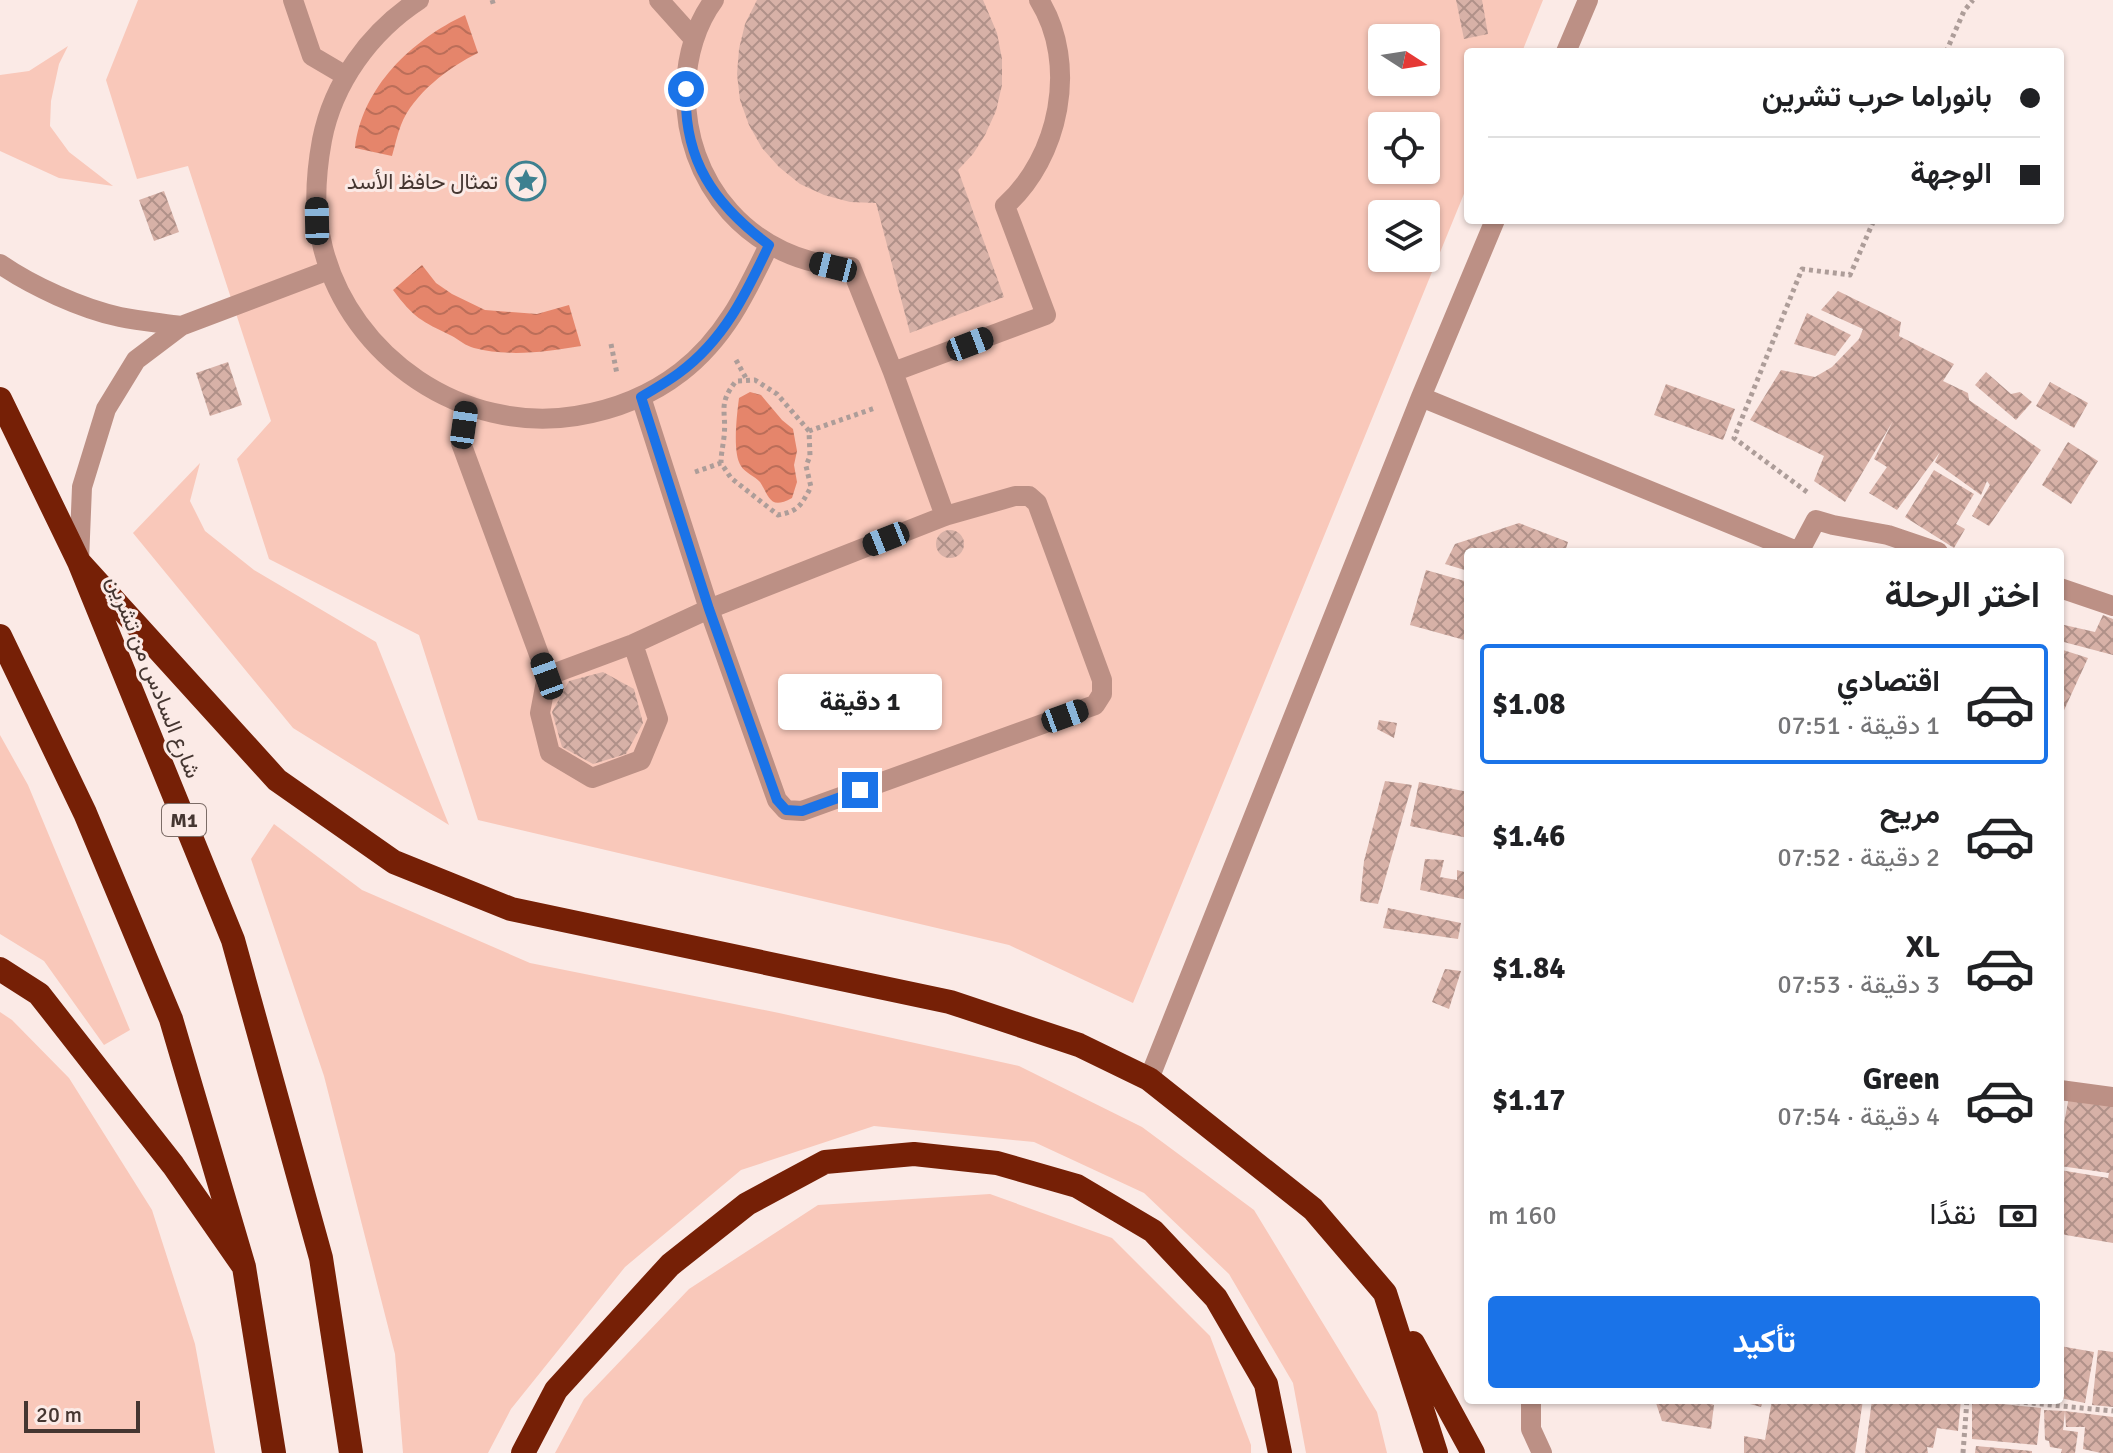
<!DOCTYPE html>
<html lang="ar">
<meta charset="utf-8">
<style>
:root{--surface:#fff;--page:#f6f6f6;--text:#202124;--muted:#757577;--line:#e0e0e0;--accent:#1a73e8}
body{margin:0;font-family:Signika,Vazirmatn,sans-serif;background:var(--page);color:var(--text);direction:rtl;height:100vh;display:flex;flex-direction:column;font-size:30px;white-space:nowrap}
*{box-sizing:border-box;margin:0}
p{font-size:26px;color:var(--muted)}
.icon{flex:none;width:44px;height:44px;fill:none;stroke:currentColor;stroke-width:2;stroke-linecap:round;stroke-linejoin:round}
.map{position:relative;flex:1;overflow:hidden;direction:ltr}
.panel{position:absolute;left:1464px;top:548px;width:600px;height:856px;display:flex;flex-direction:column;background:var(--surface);border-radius:8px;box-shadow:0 2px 6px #0004;direction:rtl}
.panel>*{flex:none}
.guide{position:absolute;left:1464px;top:48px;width:600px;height:176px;border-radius:8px;box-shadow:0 2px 6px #0004;direction:rtl;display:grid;align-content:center;height:176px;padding:0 24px;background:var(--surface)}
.needle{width:52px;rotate:102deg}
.buttons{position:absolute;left:1368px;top:24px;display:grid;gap:16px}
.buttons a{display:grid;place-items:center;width:72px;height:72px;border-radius:8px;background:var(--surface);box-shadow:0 2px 6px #0004;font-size:40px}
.scale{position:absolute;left:24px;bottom:20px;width:116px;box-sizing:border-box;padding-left:8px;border:4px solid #453631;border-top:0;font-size:22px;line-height:28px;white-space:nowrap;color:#453631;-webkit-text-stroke:6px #fbeae6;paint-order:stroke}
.end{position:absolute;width:36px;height:36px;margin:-18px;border:10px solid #1a73e8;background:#fff;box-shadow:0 0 0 4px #fff}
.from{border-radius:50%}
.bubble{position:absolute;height:56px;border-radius:8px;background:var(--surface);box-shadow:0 2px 6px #0004;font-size:26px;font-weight:700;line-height:56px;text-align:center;direction:rtl}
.car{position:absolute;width:24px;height:48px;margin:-24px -12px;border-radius:10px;box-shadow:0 0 6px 2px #0007;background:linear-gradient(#222 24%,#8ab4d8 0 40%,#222 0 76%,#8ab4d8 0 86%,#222 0)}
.guide b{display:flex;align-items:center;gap:28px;height:76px;font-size:30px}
.guide b+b{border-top:2px solid var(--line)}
.guide i{width:20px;height:20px;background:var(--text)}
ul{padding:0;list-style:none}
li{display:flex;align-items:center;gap:24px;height:120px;margin:0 16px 12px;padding:0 8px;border:4px solid transparent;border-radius:8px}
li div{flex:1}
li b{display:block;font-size:30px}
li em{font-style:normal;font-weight:700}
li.active{border-color:var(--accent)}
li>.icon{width:72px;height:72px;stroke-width:1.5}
h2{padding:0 24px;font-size:36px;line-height:96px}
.pay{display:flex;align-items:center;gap:20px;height:88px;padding:0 24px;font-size:30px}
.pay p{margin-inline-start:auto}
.action{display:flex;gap:16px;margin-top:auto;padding:16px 24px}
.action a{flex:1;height:92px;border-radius:8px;background:var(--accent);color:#fff;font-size:32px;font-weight:700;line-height:92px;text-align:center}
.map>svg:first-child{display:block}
</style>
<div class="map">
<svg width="2113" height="1453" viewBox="0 0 2113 1453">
<defs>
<pattern id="water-waves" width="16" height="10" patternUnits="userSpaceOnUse" patternTransform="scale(2)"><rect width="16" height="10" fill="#e5856b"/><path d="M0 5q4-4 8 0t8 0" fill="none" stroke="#bb6e59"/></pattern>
<pattern id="building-cross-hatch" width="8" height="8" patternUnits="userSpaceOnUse" patternTransform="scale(2)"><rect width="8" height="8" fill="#d7b1a7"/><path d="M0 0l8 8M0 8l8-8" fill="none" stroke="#b09189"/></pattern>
</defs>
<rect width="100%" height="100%" fill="#fbeae6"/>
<!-- green -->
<path fill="#f9c8ba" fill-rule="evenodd" d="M138,0H1543L1522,52H1468V184L1133,1003L1009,945L478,820L419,635L269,559L237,459L271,421L188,166L137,179L106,80ZM1382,38H1426V82H1382ZM1382,126H1426V170H1382ZM1382,214H1426V258H1382Z
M68,46L59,64L51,101L50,126L69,152L113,186L59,178L0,151V75L29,71Z
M200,463L190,501L205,531L254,570L376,642L449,825L293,728L133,533Z
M0,735L28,785L130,1030L104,1045L44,961L0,934Z
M274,824L362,890L530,963L779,1013L1019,1066L1142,1127L1254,1210L1377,1412L1387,1453H1306L1293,1383L1229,1274L1144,1193L1034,1142L874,1126L741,1170L625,1267L511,1409L488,1453H403L395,1354L324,1076L251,859Z
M0,1012L12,1020L69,1078L152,1210L195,1344L215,1453H0Z
M990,1194L1112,1238L1210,1336L1251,1445V1453H555L584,1399L689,1289L818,1205Z"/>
<!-- water -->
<path fill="url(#water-waves)" d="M465,15L478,53C449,67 413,94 401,125C397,135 395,146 392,156L355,148C362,87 412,40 465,15Z
M422,265L436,283L452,294L485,310L537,314L569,305L581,346C546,352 509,357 474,348C466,346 459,340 452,336C421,321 414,318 393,290Z
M750,392L761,395L782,420L793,429L797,451L794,465L797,482L792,498C770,510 770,498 760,482C755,476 745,473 741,466C732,453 737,414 739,398Z"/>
<!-- building -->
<path fill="url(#building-cross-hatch)" d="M757,0H983L997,33L1002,59V85L996,111L985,135L973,154L958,170L1004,297L910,333L876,203L850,202L824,195L800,184L779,167L762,148L749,125L740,100L737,74L739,49L745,24Z
M1456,0H1482L1488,34L1464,39Z
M164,191L179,232L154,241L139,200Z
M1838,291L1901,322L1899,336L1954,364L1943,381L1968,393L1969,400L2041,450L1989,526L1972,516L1990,485L1987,481L1981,495L1935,462L1940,452L1897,510L1869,493L1887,467L1874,459L1893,421L1845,502L1814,481L1824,456L1750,420L1781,370L1815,377L1832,367L1859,339L1863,329L1821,310Z
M1807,313L1851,335L1835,356L1794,344Z
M228,362L242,405L210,416L196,373Z
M1986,372L2011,394L2020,392L2032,402L2016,420L1975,385Z
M2050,382L2088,403L2074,428L2036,406Z
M1666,384L1735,409L1723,440L1654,415Z
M2068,442L2098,461L2071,504L2042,485Z
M1934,470L1974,494L1956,524L1965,529L1954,548L1905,517Z
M1519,523L1568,542L1565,552H1468V571L1445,564L1455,544Z
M936 544a14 14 0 1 1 28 0a14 14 0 1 1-28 0Z
M1426,570L1468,582V641L1410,625Z
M2103,615L2113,619V655L2060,641V624L2095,632Z
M2060,649L2088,658L2060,719Z
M603,672L634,689L643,723L626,754L593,764L562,747L552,712L569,681Z
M1379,720L1397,723L1394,738L1377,729Z
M1385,781L1412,785L1378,904L1360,901L1364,861Z
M1419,782L1468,792V838L1410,826Z
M1425,859L1444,860L1440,877L1457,880V870L1468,873V900L1420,890Z
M1388,908L1461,923L1458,939L1383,928Z
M1445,969L1461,971L1449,1009L1432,1002Z
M2070,1091L2113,1097V1243L2060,1234V1170L2108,1178L2109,1173L2060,1166V1145Z
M2060,1346L2094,1352L2085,1403L2060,1398Z
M2098,1350L2113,1352V1407L2092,1405Z
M1655,1400H1701L1714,1405L1711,1429L1662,1421Z
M1735,1400H1763L1761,1407Z
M1772,1400H1863L1855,1453H1744V1436L1765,1440Z
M1872,1400H1961L1958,1431L1937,1428L1933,1448L1927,1447L1928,1453H1865Z
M1972,1401L2041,1408L2037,1445L1972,1439Z
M2044,1410L2065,1411L2113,1417V1453H2101L2083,1449L2085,1427H2066L2065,1411L2063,1430L2078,1432L2075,1453H2061L2062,1449L2050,1447L2049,1441L2045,1440Z
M1976,1446L2032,1451V1453H1975Z"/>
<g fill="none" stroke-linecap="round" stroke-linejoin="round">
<!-- path -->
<path stroke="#ad9d99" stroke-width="5" stroke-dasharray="4 4" stroke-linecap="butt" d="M492,0L494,6
M1946,52L1964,11L1973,0
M611,344L617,374
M736,360L747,380
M809,431L777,394L755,380L736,381C717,405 727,411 724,437C723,446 721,454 721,463L731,478L778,515C799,511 801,505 811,487L806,466L810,456L809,431L875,408
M695,472L721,463
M1807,492L1734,438L1802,269L1850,275L1874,220
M2000,1400L2113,1411
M1963,1453L1967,1400"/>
<!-- minor -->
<path stroke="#bc9085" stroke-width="20" d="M293,0L312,56L346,76
M419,0C370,32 333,83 322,140C317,167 315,192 317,218C318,228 321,238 323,248C351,358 463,434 576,416C613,410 650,396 681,372C725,338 746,293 769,245
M659,0L694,39
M714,0C696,24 687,56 686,86C682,183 752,264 851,267L893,372L1046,315L1005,206C1059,158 1079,64 1039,0
M1566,52L1588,0
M0,264C32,286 82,309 120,317C140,321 161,323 181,326
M893,372L945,516
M1421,397L1799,552
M467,406L461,443L547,676L540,713L550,753L592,778L641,760L658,719L633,644
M1015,496H1029L1037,503L1102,680V694L1095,705L802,811L786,810L777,800L709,609L945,516Z
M1799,552L1816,520L1833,525L1888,535L1938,552
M79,561L82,487L106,409L136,360L181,326L329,270
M2060,588L2113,606
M547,676L633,644L709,609L641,397
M1149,1079L1421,397L1495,220
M2060,1090L2113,1097
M1531,1400V1429L1542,1453"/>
<!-- highway -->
<path stroke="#762006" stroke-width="24" d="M0,399L79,562L233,940L321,1258L351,1453
M79,562L277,780L394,862L511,909L950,1002L1079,1045L1149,1079L1313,1209L1385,1293L1436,1453
M0,636L85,813L171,1019L244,1267
M0,969L39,994L173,1165L244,1267L274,1453
M1413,1343L1473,1453
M523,1453L556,1390L670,1265L747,1204L825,1162L914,1154L997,1163L1077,1186L1153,1231L1216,1298L1266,1384L1280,1453"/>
</g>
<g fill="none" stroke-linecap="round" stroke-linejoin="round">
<!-- route -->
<path stroke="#1a73e8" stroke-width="10" d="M686,89C683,160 714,204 769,245C746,294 724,340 679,373C667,382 654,389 641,397L709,609L777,800L786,810L802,811L860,790"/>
</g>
<!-- icons -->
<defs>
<symbol id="sight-ring" viewBox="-11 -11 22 22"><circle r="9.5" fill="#fbeae6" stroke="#3d8090" stroke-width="1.5"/><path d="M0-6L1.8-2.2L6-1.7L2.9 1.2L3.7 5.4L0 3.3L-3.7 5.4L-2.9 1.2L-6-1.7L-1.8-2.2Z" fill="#3d8090"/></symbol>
</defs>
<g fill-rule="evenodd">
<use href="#sight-ring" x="504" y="159" width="44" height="44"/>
</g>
<g text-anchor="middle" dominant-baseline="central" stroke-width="6" stroke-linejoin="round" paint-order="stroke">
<!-- shield labels -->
<rect fill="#fbeae6" stroke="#7c6c67" stroke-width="2" x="162" y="804" width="44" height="32" rx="6"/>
<g font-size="20" font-weight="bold" fill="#453631">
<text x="184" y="820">M1</text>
</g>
<!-- poi labels -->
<g font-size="22" fill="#453631" stroke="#fbeae6" text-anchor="end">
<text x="498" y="181">تمثال حافظ الأسد</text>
</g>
<!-- street labels -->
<g font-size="22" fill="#453631" stroke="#fbeae6">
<text transform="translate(154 677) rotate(68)">شارع السادس من تشرين</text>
</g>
</g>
</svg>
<div class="buttons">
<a><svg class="needle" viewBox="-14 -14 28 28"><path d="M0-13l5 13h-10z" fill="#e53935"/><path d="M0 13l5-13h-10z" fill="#757577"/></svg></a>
<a><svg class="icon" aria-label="locate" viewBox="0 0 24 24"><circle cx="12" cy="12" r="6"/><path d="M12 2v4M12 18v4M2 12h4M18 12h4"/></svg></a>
<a><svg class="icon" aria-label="layers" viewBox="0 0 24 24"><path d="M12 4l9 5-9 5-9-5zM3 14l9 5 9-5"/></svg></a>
</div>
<div class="scale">20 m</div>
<i class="end from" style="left:686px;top:89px"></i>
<i class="end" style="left:860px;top:790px"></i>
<div class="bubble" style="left:778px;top:674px;width:164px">1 دقيقة</div>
<i class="car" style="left:317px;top:221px;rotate:359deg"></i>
<i class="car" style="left:833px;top:267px;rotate:284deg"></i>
<i class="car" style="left:970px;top:344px;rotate:69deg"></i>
<i class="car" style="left:464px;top:425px;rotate:8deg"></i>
<i class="car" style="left:886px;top:539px;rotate:248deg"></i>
<i class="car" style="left:547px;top:676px;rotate:340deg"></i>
<i class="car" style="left:1065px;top:716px;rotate:70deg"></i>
<div class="guide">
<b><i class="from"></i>بانوراما حرب تشرين</b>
<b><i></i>الوجهة</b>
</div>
<section class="panel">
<h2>اختر الرحلة</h2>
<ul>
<li class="active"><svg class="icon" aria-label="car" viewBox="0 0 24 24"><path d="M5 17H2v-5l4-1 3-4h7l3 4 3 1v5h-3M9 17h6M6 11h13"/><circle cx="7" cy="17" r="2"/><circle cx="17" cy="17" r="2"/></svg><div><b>اقتصادي</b><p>1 دقيقة · 07:51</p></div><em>$1.08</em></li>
<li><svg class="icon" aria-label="car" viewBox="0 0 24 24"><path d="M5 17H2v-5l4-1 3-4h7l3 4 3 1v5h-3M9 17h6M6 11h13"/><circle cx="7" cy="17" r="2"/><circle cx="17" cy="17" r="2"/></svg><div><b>مريح</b><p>2 دقيقة · 07:52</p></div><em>$1.46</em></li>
<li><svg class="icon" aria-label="car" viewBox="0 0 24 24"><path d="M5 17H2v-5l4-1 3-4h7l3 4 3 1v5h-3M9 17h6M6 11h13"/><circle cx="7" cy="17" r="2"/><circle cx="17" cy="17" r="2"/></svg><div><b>XL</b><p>3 دقيقة · 07:53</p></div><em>$1.84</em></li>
<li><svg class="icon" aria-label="car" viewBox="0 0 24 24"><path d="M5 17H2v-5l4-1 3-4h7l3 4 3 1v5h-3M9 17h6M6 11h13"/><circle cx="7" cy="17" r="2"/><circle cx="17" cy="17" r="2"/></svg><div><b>Green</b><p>4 دقيقة · 07:54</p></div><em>$1.17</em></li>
</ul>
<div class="pay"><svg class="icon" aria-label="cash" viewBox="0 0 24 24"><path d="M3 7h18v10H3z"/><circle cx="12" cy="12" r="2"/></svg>نقدًا<p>160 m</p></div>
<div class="action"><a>تأكيد</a></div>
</section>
</div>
